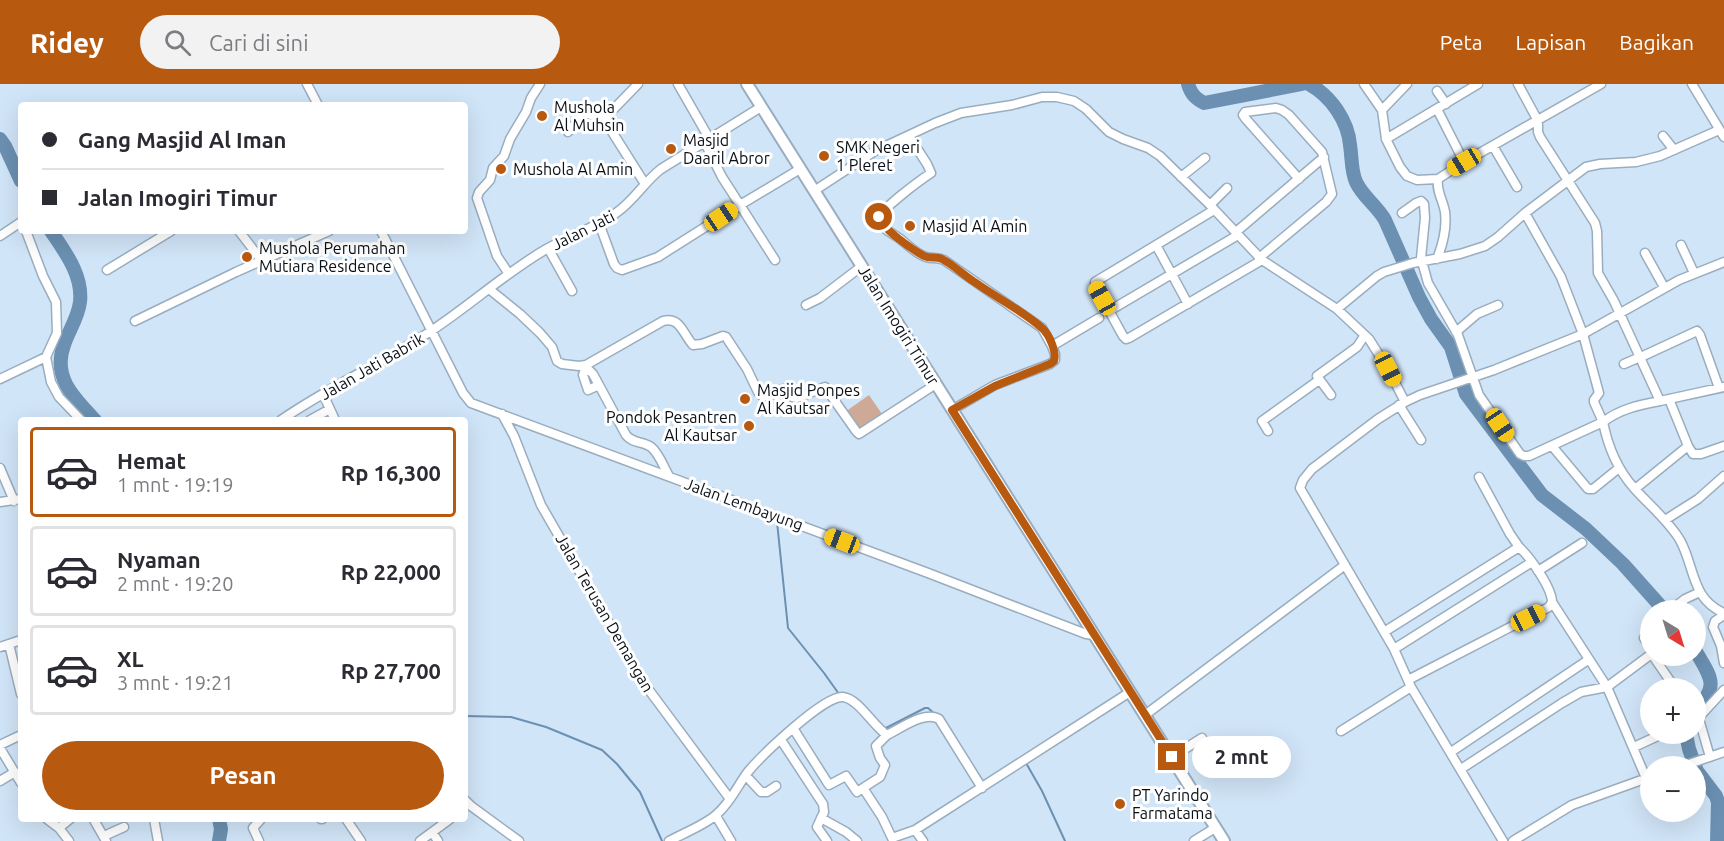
<!DOCTYPE html>
<html lang="id">
<meta charset="utf-8">
<style>
:root{--surface:#fff;--page:#f2f2f3;--text:#2b2b33;--muted:#7c7c81;--line:#e1e1e2;--accent:#b85910}
body{margin:0;font-family:Ubuntu,sans-serif;background:var(--page);color:var(--text);height:100vh;display:flex;flex-direction:column;font-size:22px;white-space:nowrap}
*{box-sizing:border-box;margin:0}
p{font-size:20px;color:var(--muted)}
.icon{flex:none;width:33px;height:33px;fill:none;stroke:currentColor;stroke-width:2;stroke-linecap:round;stroke-linejoin:round}
.map{position:relative;flex:1;overflow:hidden}
.drawer{position:absolute;left:18px;top:333px;width:450px;height:405px;display:flex;flex-direction:column;background:var(--surface);border-radius:6px;box-shadow:0 6px 24px #0002}
.drawer>*{flex:none}
.banner{position:absolute;left:18px;top:18px;width:450px;height:132px;border-radius:6px;box-shadow:0 6px 24px #0002;display:grid;align-content:center;height:132px;padding:0 24px;background:var(--surface)}
.needle{width:39px;rotate:142deg}
.fabs{position:absolute;left:1640px;top:516px;display:grid;gap:12px}
.fabs a{display:grid;place-items:center;width:66px;height:66px;border-radius:50%;background:var(--surface);box-shadow:0 6px 24px #0002;font-size:30px}
.end{position:absolute;width:27px;height:27px;margin:-14px;border:8px solid #b85910;background:#fff;box-shadow:0 0 0 3px #fff}
.from{border-radius:50%}
.bubble{position:absolute;height:42px;border-radius:21px;background:var(--surface);box-shadow:0 6px 24px #0002;font-size:20px;font-weight:700;line-height:42px;text-align:center}
.car{position:absolute;width:18px;height:36px;margin:-18px -9px;border-radius:8px;box-shadow:0 0 4px 2px #0007;background:linear-gradient(#f5c518 24%,#345 0 40%,#f5c518 0 76%,#345 0 86%,#f5c518 0)}
.banner b{display:flex;align-items:center;gap:21px;height:57px;font-size:22px}
.banner b+b{border-top:2px solid var(--line)}
.banner i{width:15px;height:15px;background:var(--text)}
ul{padding:10px 0 0;list-style:none}
li{display:flex;align-items:center;gap:18px;height:90px;margin:0 12px 9px;padding:0 12px;border:3px solid var(--line);border-radius:6px}
li div{flex:1}
li b{display:block;font-size:22px}
li em{font-style:normal;font-weight:700}
li.selected{border-color:var(--accent)}
li>.icon{width:54px;height:54px;stroke-width:1.5}
.button{display:flex;gap:12px;margin-top:auto;padding:12px 24px}
.button a{flex:1;height:69px;border-radius:36px;background:var(--accent);color:#fff;font-size:24px;font-weight:700;line-height:69px;text-align:center}
header{display:flex;align-items:center;gap:36px;box-sizing:border-box;height:84px;padding:0 30px;background:var(--accent);color:#fff}
header strong{font-size:28px}
nav{display:flex;gap:33px;margin-inline-start:auto;font-size:21px}
.search{width:420px;height:54px;background:var(--page);display:flex;align-items:center;gap:15px;box-sizing:border-box;padding:0 21px;border-radius:33px;color:var(--muted);font-size:22px}
.map>svg:first-child{display:block}
</style>
<header>
<strong>Ridey</strong>
<div class="search"><svg class="icon" aria-label="search" viewBox="0 0 24 24"><circle cx="10" cy="10" r="6"/><path d="M15 15l6 6"/></svg>Cari di sini</div>
<nav><a>Peta</a><a>Lapisan</a><a>Bagikan</a></nav>
</header>
<div class="map">
<svg width="1724" height="757" viewBox="0 0 1724 757">
<rect width="100%" height="100%" fill="#d1e5f8"/>
<!-- green -->
<path fill="#ceaa96" d="M869,311L884,333L859,348L845,328Z"/>
<g fill="none" stroke-linecap="round" stroke-linejoin="round">
<!-- stream -->
<path stroke="#6b90b1" stroke-width="2" d="M777,438L788,544L824,589L839,610
M465,632L511,633L546,643L602,666L617,680L640,708L662,757
M884,645L925,624H928L936,631
M1026,679L1042,707L1065,757"/>
<!-- river -->
<path stroke="#6b90b1" stroke-width="14" d="M1188,0C1191,10 1195,14 1204,19L1302,0
M1309,0C1331,12 1348,37 1350,61C1352,73 1351,87 1356,98C1363,113 1377,122 1385,136L1419,213L1431,235L1451,263L1466,310L1542,411L1586,445L1623,480L1664,526
M0,55L5,62L21,97
M51,147C65,168 83,191 80,218C78,234 69,246 64,261C52,293 74,314 95,336
M1695,566C1710,592 1721,602 1695,626
M1686,650L1689,665L1697,687L1716,712L1718,718L1717,757
M219,757L221,745L219,735"/>
<defs>
<path id="minor" d="M307,0L318,21
M678,0L709,54
M1364,0L1382,26L1386,55L1400,83L1407,92L1417,96L1438,95
M1518,0L1538,37V48L1540,53L1595,139L1597,147L1598,189L1614,217L1660,317L1724,303
M1692,0L1724,53
M1437,7L1446,20
M1437,25L1464,78
M1382,26L1407,0
M604,35L638,0
M568,48L584,29L604,35L645,100
M909,52L927,80L931,89C922,95 879,126 879,135C879,143 893,150 899,154C907,160 916,170 926,173C932,175 937,173 944,176L1042,244L1052,262L1055,270V276L1050,280L995,301L952,326
M1663,52L1674,66
M1386,55L1478,0
M704,57L722,93L740,121L800,85
M1493,62L1517,103
M1181,93L1205,74
M814,107L875,67L935,39L961,29L1012,21L1042,13H1057L1074,17L1086,25L1109,48L1123,55L1148,64L1160,72L1210,121L1262,176L1337,225L1369,255L1388,285L1405,318
M1210,121L1227,104
M1214,126L1095,198V201L1123,252L1126,255L1129,254L1262,176
M1402,129L1416,119L1421,117L1424,120L1425,134L1421,174L1428,199L1458,251L1479,311L1520,370L1524,372H1529L1603,338L1594,318V316L1599,309L1583,250L1561,193L1525,129
M599,139L614,180L617,184L622,186L658,173L740,121L775,176
M26,147L43,192L56,218L57,249L46,273L51,298L59,313L81,336
M239,147L262,177
M381,147L463,309L471,319L928,489L1086,550L1094,551
M1236,148L1324,73
M0,152L21,138
M1156,161L1188,220
M1681,161L1694,189
M548,164L572,207
M1645,169L1664,203
M1259,174L1326,118L1332,110L1322,68L1289,31L1282,26L1276,24L1245,28L1243,31L1245,34L1299,95
M1437,175C1443,160 1447,144 1445,128C1443,116 1436,107 1438,95L1464,78L1601,0
M107,186L171,147
M509,190L497,172L477,114L479,108L490,96L493,84L504,72L510,55L526,28L531,14L540,0
M489,205L520,230L540,249L552,263L557,277L562,280L579,282L586,281L663,237C680,232 683,250 693,261L702,260L723,252L726,253L747,285L758,308L762,312H768L783,305L792,313L797,314L825,303L856,347L859,350L936,300
M806,221L820,214L862,182
M1337,225L1377,192L1384,188L1413,179L1460,170L1485,162L1498,153L1525,129L1586,83L1600,80L1636,78L1660,72L1719,46
M1109,227L1238,151
M135,237L236,188L329,147
M1456,248L1477,230L1498,221
M1052,262L1099,234
M1643,272L1697,247L1700,251L1719,304
M1624,280L1640,273
M0,295L46,273
M599,301L588,306L583,291L584,288L589,286L593,290L626,351C633,360 643,357 651,363C659,369 664,384 669,392
M323,310L335,336
M1331,311L1317,292L1357,263L1365,251
M1669,315L1688,362L1693,370H1701L1724,362
M1660,317C1639,321 1620,325 1603,338C1608,363 1617,385 1634,404C1649,421 1668,436 1680,456C1695,483 1691,515 1724,529
M1399,321L1421,356
M502,330L514,352L541,421L643,598L730,715
M281,336C329,303 382,279 431,247C469,222 503,191 543,167C566,153 593,145 616,129C634,117 644,98 661,85L761,23
M310,336L330,325
M1268,347L1262,337L1319,296
M1552,362L1588,405H1593L1619,384
M0,384L14,417
M1479,393L1510,450L1519,463
M1635,405L1688,362
M0,418L21,415
M1665,436L1698,415L1724,392
M1538,487L1582,459
M1552,518L1607,603L1646,694
M1671,526L1685,515L1700,508
M1724,531L1715,537L1713,543L1721,562L1724,579
M1650,546L1644,554L1650,562
M1384,548L1519,463C1530,473 1552,504 1552,518L1549,523L1408,596
M9,560L21,610
M0,563L21,556
M1394,565L1532,478
M1653,572L1675,604
M1145,631L1345,481
M793,644L829,701L846,692L857,708L863,704
M1341,647L1411,603
M887,651L876,662L880,674L885,681L880,693L863,704L882,733L892,754L915,746
M781,656L823,720L824,728L817,743L827,757
M0,661L21,651
M1634,663L1662,650
M0,664L21,699
M1451,668L1588,576
M1172,673L1202,654
M1710,673L1699,635L1701,631L1724,606
M1683,682L1724,668
M1461,685L1562,619L1581,608L1607,603L1650,571
M745,693L749,695L761,708H767L776,702
M0,697L15,688
M465,716L471,722L519,757
M716,732L731,757
M821,734L846,748L857,757
M47,735L59,744L69,757
M154,735L158,757
M321,735H322
M346,735L361,757
M94,736L106,757
M59,744L70,735
M432,748L438,757
M104,752L124,743
M259,757L253,744L261,735
M420,757L450,735
M669,757C682,750 707,740 717,730C730,719 737,703 747,689C760,673 824,611 843,613C859,615 873,642 887,651C900,645 925,626 939,635L982,704
M923,757L915,746L1130,608
M1194,757L1215,744
M1503,757L1411,603L1394,565L1300,404L1303,396L1312,385L1378,335L1405,318L1420,311L1494,286L1583,250L1679,196L1724,178
M1513,757L1572,721L1650,693"/>
<path id="major" d="M747,0L1224,757"/>
</defs>
<!-- minor casing -->
<use href="#minor" stroke="#9aadbf" stroke-width="11"/>
<!-- major casing -->
<use href="#major" stroke="#9aadbf" stroke-width="14"/>
<!-- minor -->
<use href="#minor" stroke="#fff" stroke-width="8"/>
<!-- major -->
<use href="#major" stroke="#fff" stroke-width="10"/>
</g>
<g fill="none" stroke-linecap="round" stroke-linejoin="round">
<!-- route -->
<path stroke="#b85910" stroke-width="8" d="M879,133C881,144 913,166 924,172C930,175 936,172 942,175C954,181 964,192 976,199C997,214 1023,227 1042,244C1049,250 1057,268 1054,277L1050,280L995,302L952,326L1172,673"/>
</g>
<!-- markers -->
<g fill="#b85910" stroke="#fff" stroke-width="2">
<circle cx="542" cy="32" r="6"/>
<circle cx="671" cy="65" r="6"/>
<circle cx="824" cy="72" r="6"/>
<circle cx="501" cy="85" r="6"/>
<circle cx="910" cy="142" r="6"/>
<circle cx="247" cy="173" r="6"/>
<circle cx="745" cy="315" r="6"/>
<circle cx="749" cy="342" r="6"/>
<circle cx="1120" cy="720" r="6"/>
</g>
<g text-anchor="middle" dominant-baseline="central" stroke-width="6" stroke-linejoin="round" paint-order="stroke">
<!-- poi labels -->
<g font-size="16" fill="#080f15" stroke="#fff" text-anchor="start">
<text x="554" y="23">Mushola<tspan x="554" dy="18">Al Muhsin</tspan></text>
<text x="683" y="56">Masjid<tspan x="683" dy="18">Daaril Abror</tspan></text>
<text x="836" y="63">SMK Negeri<tspan x="836" dy="18">1 Pleret</tspan></text>
<text x="513" y="85">Mushola Al Amin</text>
<text x="922" y="142">Masjid Al Amin</text>
<text x="259" y="164">Mushola Perumahan<tspan x="259" dy="18">Mutiara Residence</tspan></text>
<text x="757" y="306">Masjid Ponpes<tspan x="757" dy="18">Al Kautsar</tspan></text>
<text x="737" y="333" text-anchor="end">Pondok Pesantren<tspan x="737" dy="18">Al Kautsar</tspan></text>
<text x="1132" y="711">PT Yarindo<tspan x="1132" dy="18">Farmatama</tspan></text>
</g>
<!-- street labels -->
<g font-size="16" fill="#080f15" stroke="#fff">
<text transform="translate(583 146) rotate(-27)">Jalan Jati</text>
<text transform="translate(899 241) rotate(58)">Jalan Imogiri Timur</text>
<text transform="translate(372 282) rotate(-30)">Jalan Jati Babrik</text>
<text transform="translate(744 420) rotate(20)">Jalan Lembayung</text>
<text transform="translate(605 529) rotate(60)">Jalan Terusan Demangan</text>
</g>
</g>
</svg>
<div class="fabs">
<a><svg class="needle" viewBox="-14 -14 28 28"><path d="M0-13l5 13h-10z" fill="#e53935"/><path d="M0 13l5-13h-10z" fill="#7c7c81"/></svg></a>
<a>+</a>
<a>−</a>
</div>
<i class="end from" style="left:879px;top:133px"></i>
<i class="end" style="left:1172px;top:673px"></i>
<div class="bubble" style="left:1192px;top:652px;width:99px">2 mnt</div>
<i class="car" style="left:1464px;top:78px;rotate:239deg"></i>
<i class="car" style="left:721px;top:133px;rotate:56deg"></i>
<i class="car" style="left:1102px;top:214px;rotate:331deg"></i>
<i class="car" style="left:1388px;top:285px;rotate:153deg"></i>
<i class="car" style="left:1500px;top:341px;rotate:146deg"></i>
<i class="car" style="left:842px;top:457px;rotate:291deg"></i>
<i class="car" style="left:1528px;top:534px;rotate:63deg"></i>
<div class="banner">
<b><i class="from"></i>Gang Masjid Al Iman</b>
<b><i></i>Jalan Imogiri Timur</b>
</div>
<section class="drawer">
<ul>
<li class="selected"><svg class="icon" aria-label="car" viewBox="0 0 24 24"><path d="M5 17H2v-5l4-1 3-4h7l3 4 3 1v5h-3M9 17h6M6 11h13"/><circle cx="7" cy="17" r="2"/><circle cx="17" cy="17" r="2"/></svg><div><b>Hemat</b><p>1 mnt · 19:19</p></div><em>Rp 16,300</em></li>
<li><svg class="icon" aria-label="car" viewBox="0 0 24 24"><path d="M5 17H2v-5l4-1 3-4h7l3 4 3 1v5h-3M9 17h6M6 11h13"/><circle cx="7" cy="17" r="2"/><circle cx="17" cy="17" r="2"/></svg><div><b>Nyaman</b><p>2 mnt · 19:20</p></div><em>Rp 22,000</em></li>
<li><svg class="icon" aria-label="car" viewBox="0 0 24 24"><path d="M5 17H2v-5l4-1 3-4h7l3 4 3 1v5h-3M9 17h6M6 11h13"/><circle cx="7" cy="17" r="2"/><circle cx="17" cy="17" r="2"/></svg><div><b>XL</b><p>3 mnt · 19:21</p></div><em>Rp 27,700</em></li>
</ul>
<div class="button"><a>Pesan</a></div>
</section>
</div>
